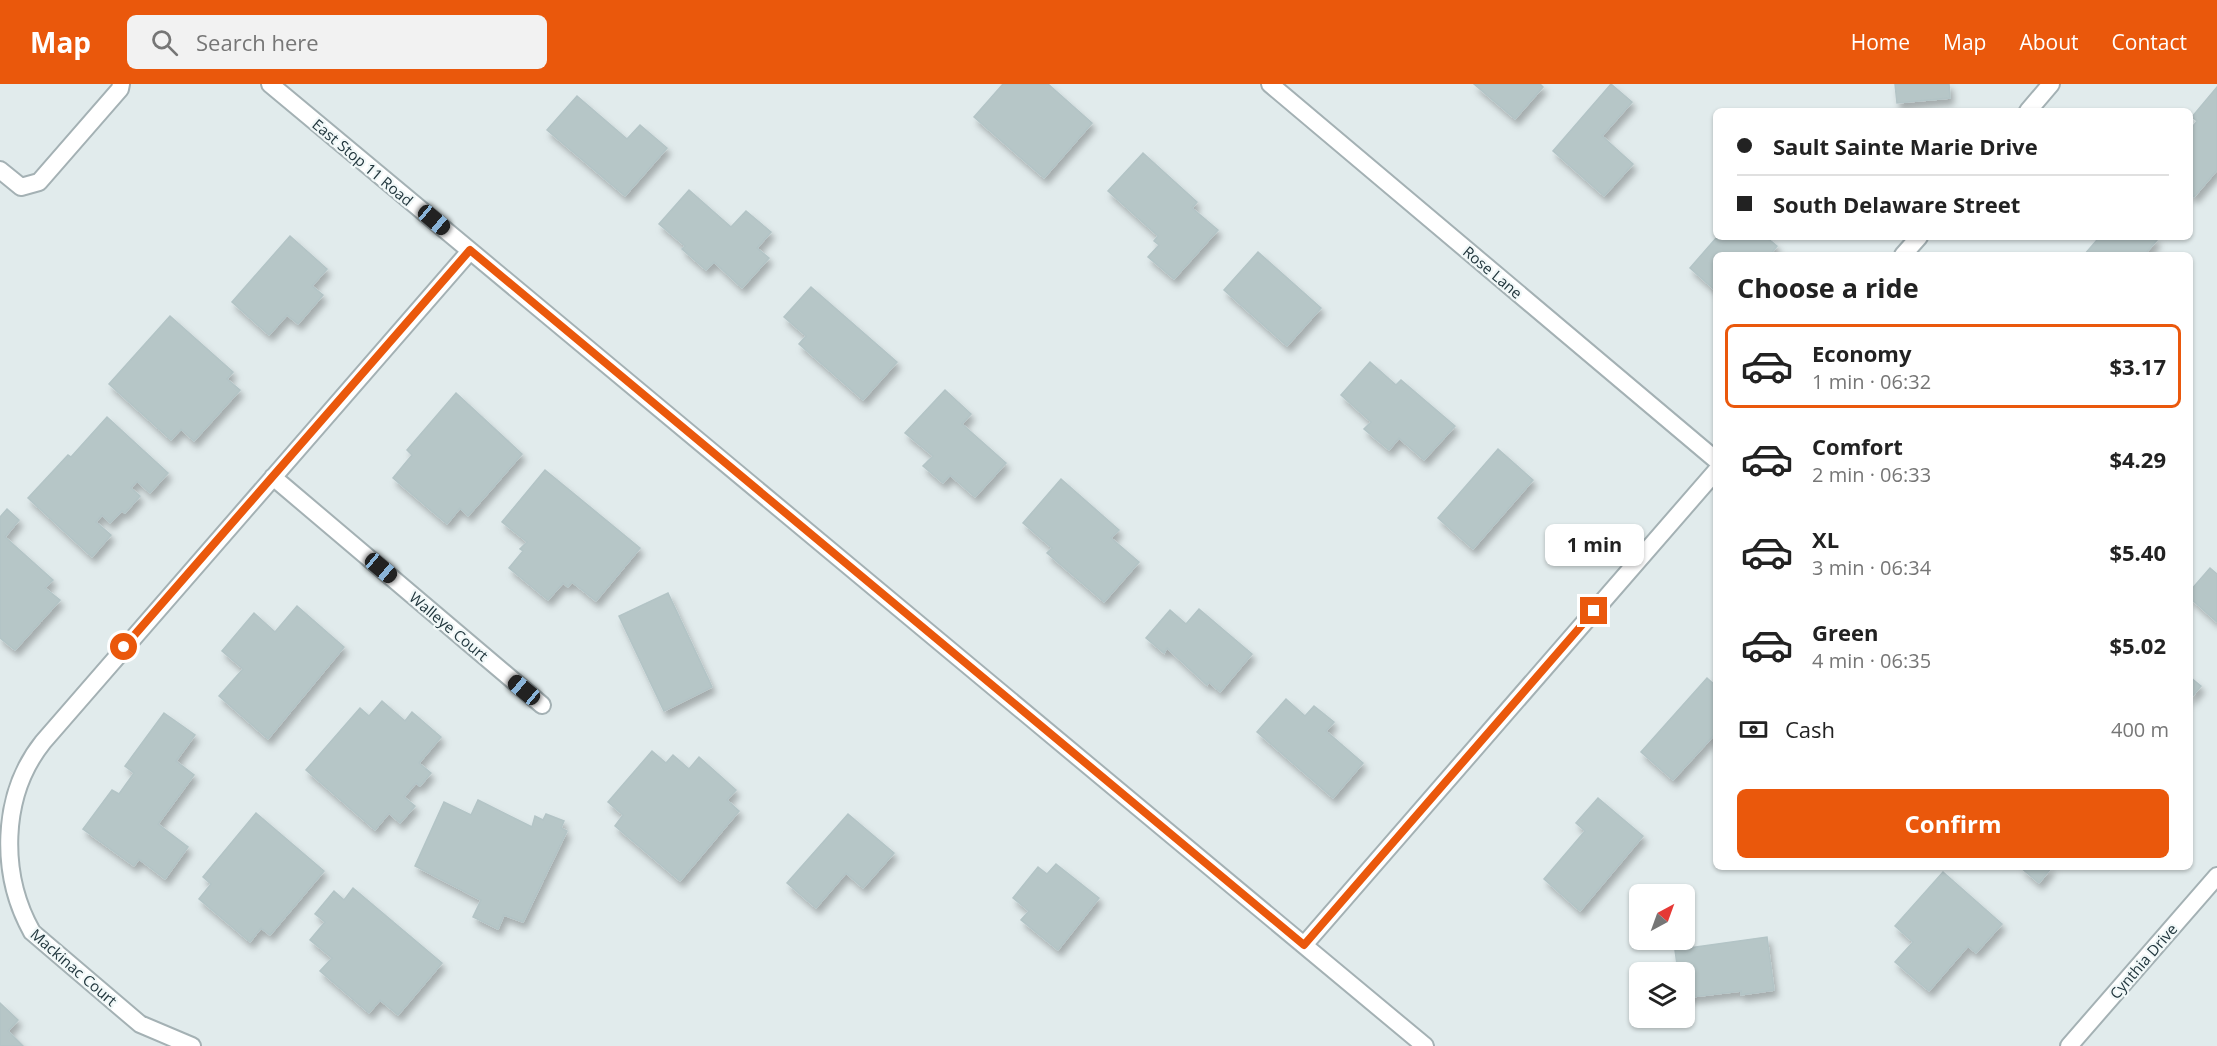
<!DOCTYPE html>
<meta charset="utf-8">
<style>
:root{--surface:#fff;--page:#f2f2f2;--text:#222;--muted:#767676;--line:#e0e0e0;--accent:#ea580c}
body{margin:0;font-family:"Open Sans",sans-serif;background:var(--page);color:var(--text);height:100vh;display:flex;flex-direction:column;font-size:22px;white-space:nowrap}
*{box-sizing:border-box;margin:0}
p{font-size:20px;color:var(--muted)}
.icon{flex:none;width:33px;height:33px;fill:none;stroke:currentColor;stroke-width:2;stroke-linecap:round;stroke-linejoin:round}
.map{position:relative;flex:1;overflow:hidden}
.sheet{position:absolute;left:1713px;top:168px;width:480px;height:618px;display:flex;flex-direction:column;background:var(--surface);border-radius:9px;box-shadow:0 2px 4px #0004}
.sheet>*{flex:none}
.hud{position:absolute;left:1713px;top:24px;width:480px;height:132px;border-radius:9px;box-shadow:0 2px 4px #0004;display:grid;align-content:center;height:132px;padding:0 24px;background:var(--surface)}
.needle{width:39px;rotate:41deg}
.fabs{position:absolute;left:1629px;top:800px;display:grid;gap:12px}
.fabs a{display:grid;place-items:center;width:66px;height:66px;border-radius:9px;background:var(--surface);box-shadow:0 2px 4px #0004;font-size:30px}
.end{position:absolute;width:27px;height:27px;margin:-14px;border:8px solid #ea580c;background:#fff;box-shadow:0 0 0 3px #fff}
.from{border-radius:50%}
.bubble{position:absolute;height:42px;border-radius:9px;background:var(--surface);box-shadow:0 2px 4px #0004;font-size:20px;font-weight:700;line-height:42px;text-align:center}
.car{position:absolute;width:18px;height:36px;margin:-18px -9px;border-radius:8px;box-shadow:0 0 4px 2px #0007;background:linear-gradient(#222 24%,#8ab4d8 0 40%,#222 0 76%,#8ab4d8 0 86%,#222 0)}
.hud b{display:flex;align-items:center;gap:21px;height:57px;font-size:22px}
.hud b+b{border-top:2px solid var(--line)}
.hud i{width:15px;height:15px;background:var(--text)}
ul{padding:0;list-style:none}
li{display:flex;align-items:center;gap:18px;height:84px;margin:0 12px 9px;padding:0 12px;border:3px solid transparent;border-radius:9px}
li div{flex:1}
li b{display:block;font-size:22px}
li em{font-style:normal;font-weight:700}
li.on{border-color:var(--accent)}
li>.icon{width:54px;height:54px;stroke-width:1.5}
h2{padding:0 24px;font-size:27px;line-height:72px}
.pay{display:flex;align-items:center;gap:15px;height:66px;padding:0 24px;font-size:22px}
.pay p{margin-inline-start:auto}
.primary-button{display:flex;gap:12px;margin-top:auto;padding:12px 24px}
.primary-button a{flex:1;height:69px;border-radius:9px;background:var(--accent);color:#fff;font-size:24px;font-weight:700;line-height:69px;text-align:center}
header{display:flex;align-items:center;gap:36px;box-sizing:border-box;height:84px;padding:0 30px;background:var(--accent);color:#fff}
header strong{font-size:28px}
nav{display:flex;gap:33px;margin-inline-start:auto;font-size:21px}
.search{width:420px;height:54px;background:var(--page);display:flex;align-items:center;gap:15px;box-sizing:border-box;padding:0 21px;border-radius:9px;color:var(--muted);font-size:22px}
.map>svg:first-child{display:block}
</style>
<header>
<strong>Map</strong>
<div class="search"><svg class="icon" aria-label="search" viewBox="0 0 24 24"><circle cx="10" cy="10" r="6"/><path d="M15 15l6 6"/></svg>Search here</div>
<nav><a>Home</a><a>Map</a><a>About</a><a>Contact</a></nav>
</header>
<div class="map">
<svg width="2217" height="962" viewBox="0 0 2217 962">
<defs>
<filter id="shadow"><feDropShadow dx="3.5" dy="6" stdDeviation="3" flood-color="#0004"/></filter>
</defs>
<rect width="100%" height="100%" fill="#e1ebec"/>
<!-- building -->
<path fill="#b6c6c7" stroke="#b3c4c6" stroke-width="1.5" filter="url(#shadow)" d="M1003,0H1048L1092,39L1044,94L974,33Z
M1474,0H1540L1543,3L1515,35Z
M1611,0L1632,18L1602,52L1633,80L1604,112L1553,67Z
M1895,0H1949L1950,14L1897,19Z
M2217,3V86L2194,113L2190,110V46L2197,37L2192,33Z
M577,12L627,55L640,41L667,64L625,112L547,46Z
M1143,69L1197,118L1192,124L1218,146L1174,195L1148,173L1159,161L1154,157L1158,152L1108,107Z
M689,106L731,143L746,127L771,148L757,164L769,174L742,204L714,178L706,186L682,165L685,162L659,140Z
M290,152L327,185L312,202L323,211L298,240L287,231L269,251L232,218Z
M1717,153H1766L1777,162L1770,171H1716V207L1690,184Z
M2095,153H2153L2157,156L2144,171H2084L2097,156Z
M1258,168L1321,224L1287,262L1224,206Z
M811,203L897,278L863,316L799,260L806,252L784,233Z
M170,232L233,288L227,295L240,306L194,357L181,345L171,356L109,300Z
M1370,278L1396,301L1401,296L1455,342L1424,376L1399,354L1389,366L1364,345L1371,338L1341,311Z
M945,306L971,330L962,340L1006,379L975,413L950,391L943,399L923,382L933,372L905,349Z
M456,309L522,370L468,432L460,424L447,440L393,394L412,371L407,366Z
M107,333L168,389L150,409L137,397L131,404L140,412L125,429L122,427L110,439L102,431L96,438L111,451L92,473L28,414L68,371L71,373Z
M1498,365L1533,396L1473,465L1438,434Z
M545,386L640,464L596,517L572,498L568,503L563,499L548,516L509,484L523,467L520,465L527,458L502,438Z
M1061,395L1119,446L1111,454L1139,478L1104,518L1047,469L1052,464L1023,439Z
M7,425L19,436L5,453L53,496L45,504L60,516L15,566L0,554V433Z
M2210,484L2217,490V538L2190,514V507Z
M668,509L712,603L664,627L619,532Z
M297,522L344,563L268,655L219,612L243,585L222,567L254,529L275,548Z
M1199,525L1252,570L1220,608L1209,598L1207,601L1167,564L1164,569L1146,554L1170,526L1186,540Z
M2190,593L2201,602L2190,615Z
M1707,594L1716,602V649L1673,696L1641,668Z
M1286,615L1305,632L1314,622L1334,638L1326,647L1363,679L1333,714L1257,648Z
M382,617L405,637L412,628L441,653L419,679L431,689L420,702L416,699L404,713L415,722L400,739L389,729L375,746L306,686L360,624L369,632Z
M164,629L195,651L176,677L194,691L158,740L188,763L165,795L139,775L134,782L83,745L112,706L119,710L134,689L125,682Z
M652,667L666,679L673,671L689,685L699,673L736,706L727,716L739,727L680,797L615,742L623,731L608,718Z
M1598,714L1643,752L1580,827L1544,795L1585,747L1576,739Z
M478,716L532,743L535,732L543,736L546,730L564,737L561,744L567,747L523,838L504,831L498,845L473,833L481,816L415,782L444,718L471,731Z
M256,729L324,787L270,851L261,844L250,858L199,815L211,800L203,793Z
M848,730L894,769L863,804L846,789L816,824L787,799Z
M1056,780L1099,814L1058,866L1021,836L1029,827L1013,814L1038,783L1047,790Z
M2020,783H2052L2039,799Z
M1943,788L2002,840L1976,869L1968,862L1929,907L1895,878L1913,858L1895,842Z
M353,804L442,879L398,931L380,916L369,929L320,887L332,874L310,856L325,838L315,830L334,807L344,816Z
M1767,853L1774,906L1741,911V907L1684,914V888H1678L1675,866Z
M0,919L18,936L8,947L23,962H0Z"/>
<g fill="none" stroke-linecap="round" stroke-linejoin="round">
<defs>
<path id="service" d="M0,86L21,103L39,98L120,5L121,0"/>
<path id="minor" d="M270,0L1425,962
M1270,0L1716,376
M2028,27L2051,0
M1903,171L1919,153
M273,393L542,621
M1304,861L1716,387
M192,962L140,940L32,848C0,791 0,712 43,658L470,167
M2069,962L2217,792"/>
</defs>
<!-- service casing -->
<use href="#service" stroke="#a4b1b4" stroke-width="20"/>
<!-- minor casing -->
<use href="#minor" stroke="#a4b1b4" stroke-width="20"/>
<!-- service -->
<use href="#service" stroke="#fff" stroke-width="16"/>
<!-- minor -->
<use href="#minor" stroke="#fff" stroke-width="16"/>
</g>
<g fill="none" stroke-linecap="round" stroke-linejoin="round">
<!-- route -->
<path stroke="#ea580c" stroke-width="8" d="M124,563L470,166L1304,861L1594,527"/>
</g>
<g text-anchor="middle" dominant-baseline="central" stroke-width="4.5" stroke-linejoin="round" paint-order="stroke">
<!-- street labels -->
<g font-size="15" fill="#21363d" stroke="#f1f8f8">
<text transform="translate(363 78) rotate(40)">East Stop 11 Road</text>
<text transform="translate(1493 188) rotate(40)">Rose Lane</text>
<text transform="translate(449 542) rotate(40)">Walleye Court</text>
<text transform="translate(2143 877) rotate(-49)">Cynthia Drive</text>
<text transform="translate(74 883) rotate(41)">Mackinac Court</text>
</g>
</g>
</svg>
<div class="fabs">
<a><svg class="needle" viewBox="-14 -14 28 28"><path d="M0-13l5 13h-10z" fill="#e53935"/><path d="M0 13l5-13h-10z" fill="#767676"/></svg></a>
<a><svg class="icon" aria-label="layers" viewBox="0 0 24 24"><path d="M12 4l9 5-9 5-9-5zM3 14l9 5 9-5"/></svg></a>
</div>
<i class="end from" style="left:124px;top:563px"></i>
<i class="end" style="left:1594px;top:527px"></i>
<div class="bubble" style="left:1545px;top:440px;width:99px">1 min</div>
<i class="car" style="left:434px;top:136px;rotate:130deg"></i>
<i class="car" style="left:381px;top:484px;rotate:130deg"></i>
<i class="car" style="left:524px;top:606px;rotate:310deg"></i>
<div class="hud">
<b><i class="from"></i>Sault Sainte Marie Drive</b>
<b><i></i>South Delaware Street</b>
</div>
<section class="sheet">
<h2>Choose a ride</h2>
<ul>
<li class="on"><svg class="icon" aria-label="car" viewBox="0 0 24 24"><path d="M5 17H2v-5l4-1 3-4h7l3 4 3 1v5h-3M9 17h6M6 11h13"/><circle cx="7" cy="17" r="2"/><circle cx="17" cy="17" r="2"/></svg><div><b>Economy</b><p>1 min · 06:32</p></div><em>$3.17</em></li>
<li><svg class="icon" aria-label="car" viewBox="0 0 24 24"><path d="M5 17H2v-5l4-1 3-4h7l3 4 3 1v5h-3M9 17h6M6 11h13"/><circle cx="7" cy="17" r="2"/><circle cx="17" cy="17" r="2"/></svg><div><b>Comfort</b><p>2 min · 06:33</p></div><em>$4.29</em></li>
<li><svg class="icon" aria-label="car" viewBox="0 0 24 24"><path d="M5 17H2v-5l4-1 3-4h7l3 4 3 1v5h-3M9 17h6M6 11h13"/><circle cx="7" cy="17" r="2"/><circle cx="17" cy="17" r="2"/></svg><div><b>XL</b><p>3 min · 06:34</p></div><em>$5.40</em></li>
<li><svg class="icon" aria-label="car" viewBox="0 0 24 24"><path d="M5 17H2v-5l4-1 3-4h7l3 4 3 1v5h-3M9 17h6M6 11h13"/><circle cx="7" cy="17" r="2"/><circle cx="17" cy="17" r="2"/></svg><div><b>Green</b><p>4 min · 06:35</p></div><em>$5.02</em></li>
</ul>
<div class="pay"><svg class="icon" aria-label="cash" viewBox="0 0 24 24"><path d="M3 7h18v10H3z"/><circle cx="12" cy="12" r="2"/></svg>Cash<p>400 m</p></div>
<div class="primary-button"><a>Confirm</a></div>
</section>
</div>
